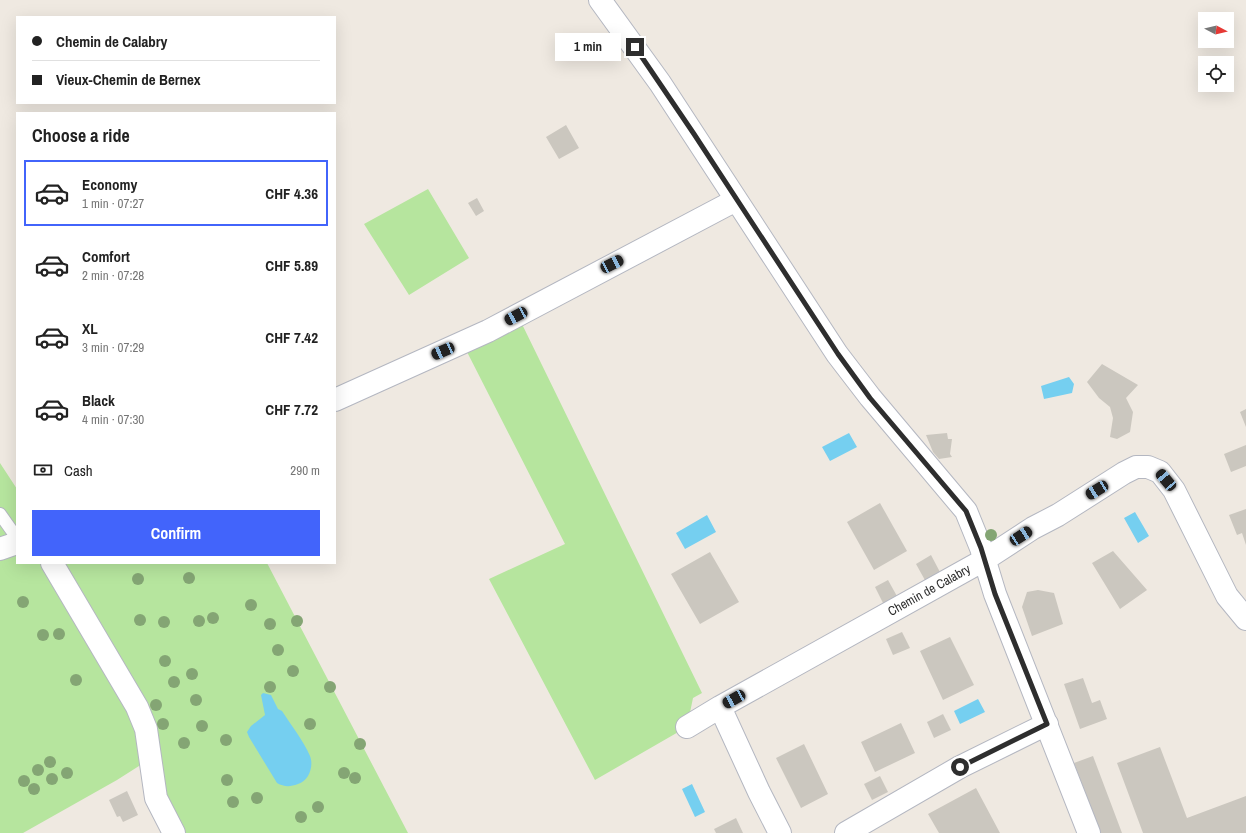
<!DOCTYPE html>
<meta charset="utf-8">
<style>
:root{--surface:#fff;--page:#f2f2f2;--text:#222;--muted:#767676;--line:#e0e0e0;--accent:#4264fb}
body{margin:0;font-family:"Archivo Narrow",sans-serif;background:var(--page);color:var(--text);height:100vh;display:flex;flex-direction:column;font-size:15px;white-space:nowrap}
*{box-sizing:border-box;margin:0}
p{font-size:13px;color:var(--muted)}
.icon{flex:none;width:22px;height:22px;fill:none;stroke:currentColor;stroke-width:2;stroke-linecap:round;stroke-linejoin:round}
.map{position:relative;flex:1;overflow:hidden}
.side{position:absolute;left:16px;top:112px;width:320px;height:452px;display:flex;flex-direction:column;background:var(--surface);border-radius:0px;box-shadow:0 4px 16px #0002}
.side>*{flex:none}
.banner{position:absolute;left:16px;top:16px;width:320px;height:88px;border-radius:0px;box-shadow:0 4px 16px #0002;display:grid;align-content:center;height:88px;padding:0 16px;background:var(--surface)}
.needle{width:26px;rotate:97deg}
.fabs{position:absolute;left:1198px;top:12px;display:grid;gap:8px}
.fabs a{display:grid;place-items:center;width:36px;height:36px;border-radius:0px;background:var(--surface);box-shadow:0 4px 16px #0002;font-size:20px}
.end{position:absolute;width:18px;height:18px;margin:-9px;border:5px solid #2e2e2e;background:#fff;box-shadow:0 0 0 2px #fff}
.from{border-radius:50%}
.bubble{position:absolute;height:28px;border-radius:0px;background:var(--surface);box-shadow:0 4px 16px #0002;font-size:13px;font-weight:700;line-height:28px;text-align:center}
.car{position:absolute;width:12px;height:24px;margin:-12px -6px;border-radius:5px;box-shadow:0 0 3px 1px #0007;background:linear-gradient(#222 24%,#8ab4d8 0 40%,#222 0 76%,#8ab4d8 0 86%,#222 0)}
.banner b{display:flex;align-items:center;gap:14px;height:38px;font-size:15px}
.banner b+b{border-top:1px solid var(--line)}
.banner i{width:10px;height:10px;background:var(--text)}
ul{padding:0;list-style:none}
li{display:flex;align-items:center;gap:12px;height:66px;margin:0 8px 6px;padding:0 8px;border:2px solid transparent;border-radius:0px}
li div{flex:1}
li b{display:block;font-size:15px}
li em{font-style:normal;font-weight:700}
li.on{border-color:var(--accent)}
li>.icon{width:36px;height:36px;stroke-width:1.5}
h2{padding:0 16px;font-size:18px;line-height:48px}
.pay{display:flex;align-items:center;gap:10px;height:44px;padding:0 16px;font-size:15px}
.pay p{margin-inline-start:auto}
.action{display:flex;gap:8px;margin-top:auto;padding:8px 16px}
.action a{flex:1;height:46px;border-radius:0px;background:var(--accent);color:#fff;font-size:16px;font-weight:700;line-height:46px;text-align:center}
.map>svg:first-child{display:block}
</style>
<div class="map">
<svg width="1246" height="833" viewBox="0 0 1246 833">
<rect width="100%" height="100%" fill="#efe9e1"/>
<!-- green -->
<path fill="#b6e59e" d="M428,189L469,258L409,295L364,224Z
M520,320L702,693L693,698L687,727L595,780L489,579L565,544L465,348Z
M0,463L17,489V563H267L408,833H181L150,759L117,780L23,833H0Z"/>
<!-- water -->
<path fill="#75cff0" d="M1069,377L1074,384L1072,393L1044,399L1041,386Z
M849,433L857,447L830,461L822,447Z
M1135,512L1149,536L1138,543L1124,518Z
M707,515L716,532L685,549L676,533Z
M263,693L271,695L278,709L282,711C291,725 303,740 310,756C314,766 309,781 298,784C290,787 284,787 277,783L249,737L247,732L251,726L265,715L261,695Z
M978,699L985,712L960,724L954,711Z
M692,784L705,812L695,817L682,789Z"/>
<!-- building -->
<path fill="#cbc7bf" d="M566,125L579,148L559,159L546,137Z
M477,198L484,211L476,216L468,203Z
M1102,364L1138,385L1126,398L1133,412L1130,432L1117,439L1110,437L1113,418L1110,407L1099,398L1087,382Z
M1246,409V427L1240,412Z
M947,433L948,439H952L950,454L952,457L939,459L933,452L926,435Z
M1246,445V466L1231,472L1224,454Z
M880,503L907,551L874,570L847,522Z
M1246,509V545L1242,533L1237,535L1229,515Z
M1113,551L1147,590L1120,609L1092,563Z
M710,552L739,602L700,624L671,574Z
M931,555L941,574L926,582L916,564Z
M888,580L898,598L884,605L875,587Z
M1038,590L1054,593L1063,624L1032,636L1022,607L1027,592Z
M902,632L910,648L893,655L886,639Z
M950,637L974,685L943,700L920,651Z
M1083,678L1092,703L1100,700L1107,719L1080,729L1064,684Z
M943,714L951,730L934,738L927,722Z
M901,723L915,753L875,772L861,742Z
M804,744L828,794L801,808L776,758Z
M1160,747L1187,818L1246,796V833H1143L1117,763Z
M1093,756L1122,833H1101L1074,763Z
M880,776L888,792L872,800L864,784Z
M976,788L1000,833H939L928,814Z
M127,791L138,815L123,822L120,816L117,817L109,800Z
M736,818L743,833H716L714,829Z"/>
<g fill="none" stroke-linecap="round" stroke-linejoin="round">
<defs>
<path id="service" d="M0,514L17,538"/>
<path id="minor" d="M600,0L660,83L837,354L870,397L966,511L981,548L995,594L1089,833
M335,400L488,331L736,200
M0,549L17,543
M52,563L137,707L146,729L156,798L174,833
M720,707L984,560L1033,528L1058,515L1124,473L1136,467H1148L1160,472L1174,490L1227,596L1246,619
M687,727L720,707L759,792L780,833
M846,833L960,767L1047,724"/>
</defs>
<!-- service casing -->
<use href="#service" stroke="#b4b7c1" stroke-width="14"/>
<!-- minor casing -->
<use href="#minor" stroke="#b4b7c1" stroke-width="24"/>
<!-- service -->
<use href="#service" stroke="#fff" stroke-width="12"/>
<!-- minor -->
<use href="#minor" stroke="#fff" stroke-width="22"/>
</g>
<!-- trees -->
<g fill="#84a574">
<circle cx="991" cy="535" r="6"/>
<circle cx="189" cy="578" r="6"/>
<circle cx="138" cy="579" r="6"/>
<circle cx="23" cy="602" r="6"/>
<circle cx="251" cy="605" r="6"/>
<circle cx="213" cy="618" r="6"/>
<circle cx="140" cy="620" r="6"/>
<circle cx="199" cy="621" r="6"/>
<circle cx="297" cy="621" r="6"/>
<circle cx="164" cy="622" r="6"/>
<circle cx="270" cy="624" r="6"/>
<circle cx="59" cy="634" r="6"/>
<circle cx="43" cy="635" r="6"/>
<circle cx="278" cy="650" r="6"/>
<circle cx="165" cy="661" r="6"/>
<circle cx="293" cy="671" r="6"/>
<circle cx="192" cy="674" r="6"/>
<circle cx="76" cy="680" r="6"/>
<circle cx="174" cy="682" r="6"/>
<circle cx="270" cy="687" r="6"/>
<circle cx="330" cy="687" r="6"/>
<circle cx="196" cy="700" r="6"/>
<circle cx="156" cy="705" r="6"/>
<circle cx="163" cy="724" r="6"/>
<circle cx="310" cy="724" r="6"/>
<circle cx="202" cy="726" r="6"/>
<circle cx="226" cy="740" r="6"/>
<circle cx="184" cy="743" r="6"/>
<circle cx="360" cy="744" r="6"/>
<circle cx="50" cy="762" r="6"/>
<circle cx="38" cy="770" r="6"/>
<circle cx="67" cy="773" r="6"/>
<circle cx="344" cy="773" r="6"/>
<circle cx="355" cy="778" r="6"/>
<circle cx="52" cy="779" r="6"/>
<circle cx="227" cy="780" r="6"/>
<circle cx="24" cy="781" r="6"/>
<circle cx="34" cy="789" r="6"/>
<circle cx="257" cy="798" r="6"/>
<circle cx="233" cy="802" r="6"/>
<circle cx="318" cy="807" r="6"/>
<circle cx="301" cy="817" r="6"/>
</g>
<g fill="none" stroke-linecap="round" stroke-linejoin="round">
<!-- route -->
<path stroke="#2e2e2e" stroke-width="5" d="M635,47L694,134L838,354L870,398L966,511L981,548L995,594L1047,724L960,767"/>
</g>
<g text-anchor="middle" dominant-baseline="central" stroke-width="3" stroke-linejoin="round" paint-order="stroke">
<!-- street labels -->
<g font-size="13" fill="#2e2e2e" stroke="#fff">
<text transform="translate(929 590) rotate(-29)">Chemin de Calabry</text>
</g>
</g>
</svg>
<div class="fabs">
<a><svg class="needle" viewBox="-14 -14 28 28"><path d="M0-13l5 13h-10z" fill="#e53935"/><path d="M0 13l5-13h-10z" fill="#767676"/></svg></a>
<a><svg class="icon" aria-label="locate" viewBox="0 0 24 24"><circle cx="12" cy="12" r="6"/><path d="M12 2v4M12 18v4M2 12h4M18 12h4"/></svg></a>
</div>
<i class="end from" style="left:960px;top:767px"></i>
<i class="end" style="left:635px;top:47px"></i>
<div class="bubble" style="left:555px;top:33px;width:66px">1 min</div>
<i class="car" style="left:612px;top:264px;rotate:63deg"></i>
<i class="car" style="left:516px;top:316px;rotate:242deg"></i>
<i class="car" style="left:443px;top:351px;rotate:246deg"></i>
<i class="car" style="left:1166px;top:480px;rotate:320deg"></i>
<i class="car" style="left:1097px;top:490px;rotate:238deg"></i>
<i class="car" style="left:1021px;top:536px;rotate:57deg"></i>
<i class="car" style="left:734px;top:699px;rotate:241deg"></i>
<div class="banner">
<b><i class="from"></i>Chemin de Calabry</b>
<b><i></i>Vieux-Chemin de Bernex</b>
</div>
<section class="side">
<h2>Choose a ride</h2>
<ul>
<li class="on"><svg class="icon" aria-label="car" viewBox="0 0 24 24"><path d="M5 17H2v-5l4-1 3-4h7l3 4 3 1v5h-3M9 17h6M6 11h13"/><circle cx="7" cy="17" r="2"/><circle cx="17" cy="17" r="2"/></svg><div><b>Economy</b><p>1 min · 07:27</p></div><em>CHF 4.36</em></li>
<li><svg class="icon" aria-label="car" viewBox="0 0 24 24"><path d="M5 17H2v-5l4-1 3-4h7l3 4 3 1v5h-3M9 17h6M6 11h13"/><circle cx="7" cy="17" r="2"/><circle cx="17" cy="17" r="2"/></svg><div><b>Comfort</b><p>2 min · 07:28</p></div><em>CHF 5.89</em></li>
<li><svg class="icon" aria-label="car" viewBox="0 0 24 24"><path d="M5 17H2v-5l4-1 3-4h7l3 4 3 1v5h-3M9 17h6M6 11h13"/><circle cx="7" cy="17" r="2"/><circle cx="17" cy="17" r="2"/></svg><div><b>XL</b><p>3 min · 07:29</p></div><em>CHF 7.42</em></li>
<li><svg class="icon" aria-label="car" viewBox="0 0 24 24"><path d="M5 17H2v-5l4-1 3-4h7l3 4 3 1v5h-3M9 17h6M6 11h13"/><circle cx="7" cy="17" r="2"/><circle cx="17" cy="17" r="2"/></svg><div><b>Black</b><p>4 min · 07:30</p></div><em>CHF 7.72</em></li>
</ul>
<div class="pay"><svg class="icon" aria-label="cash" viewBox="0 0 24 24"><path d="M3 7h18v10H3z"/><circle cx="12" cy="12" r="2"/></svg>Cash<p>290 m</p></div>
<div class="action"><a>Confirm</a></div>
</section>
</div>
